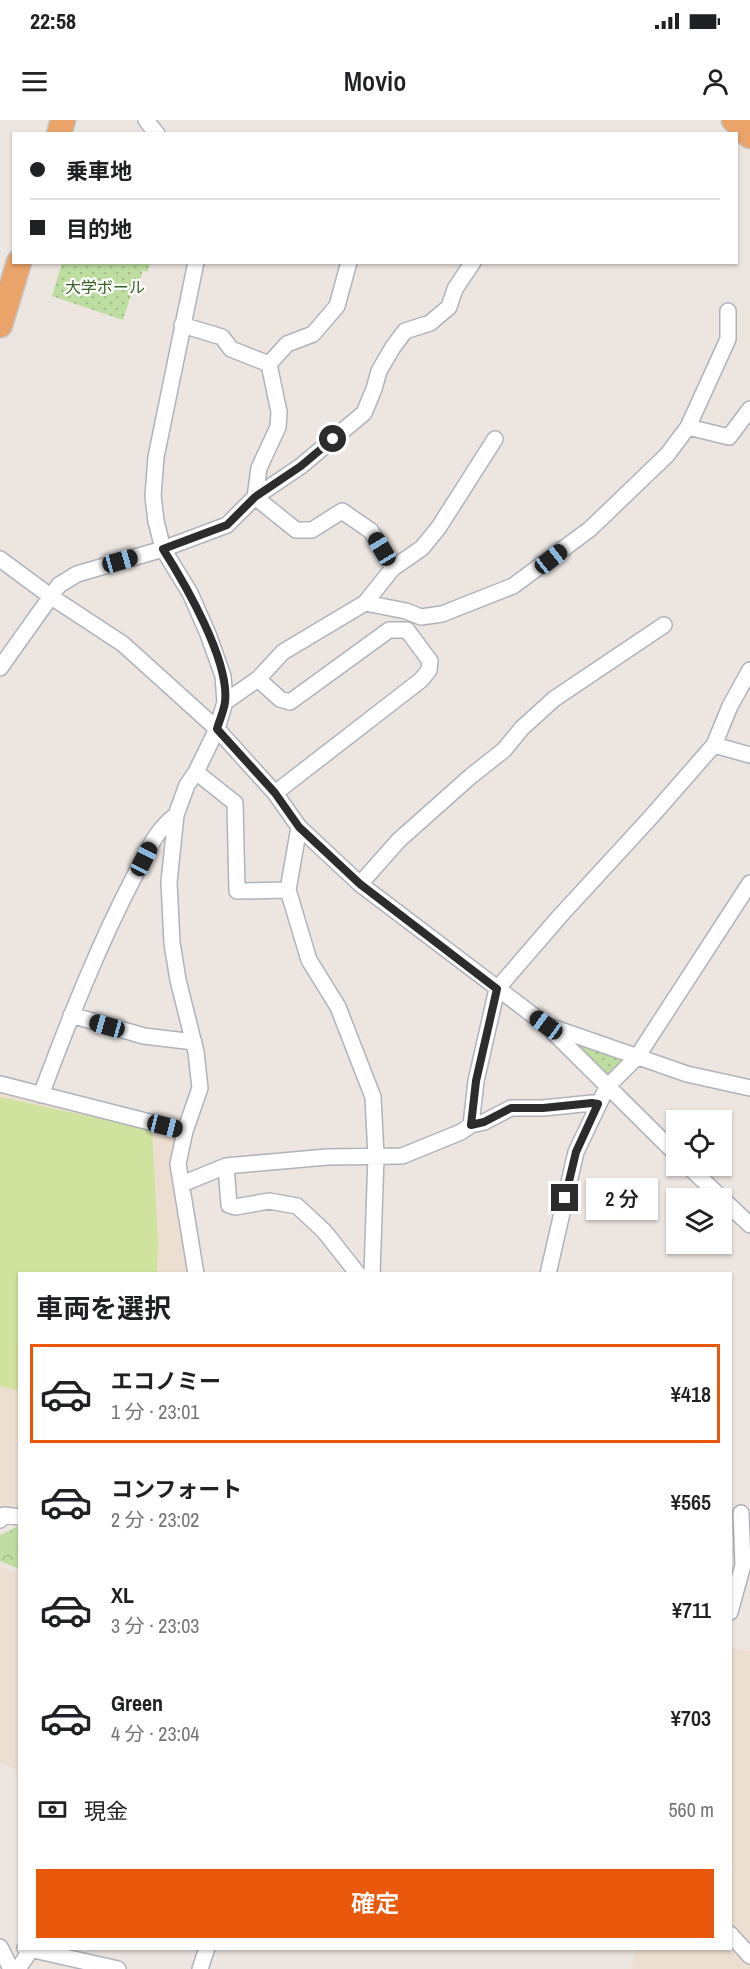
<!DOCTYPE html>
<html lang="ja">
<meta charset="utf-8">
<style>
:root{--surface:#fff;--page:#f6f6f6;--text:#202124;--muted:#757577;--line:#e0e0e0;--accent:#ea580c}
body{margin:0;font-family:"Archivo Narrow","Noto Sans JP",sans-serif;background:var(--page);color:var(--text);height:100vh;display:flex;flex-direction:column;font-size:22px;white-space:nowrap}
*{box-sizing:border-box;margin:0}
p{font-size:20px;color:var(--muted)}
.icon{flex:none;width:33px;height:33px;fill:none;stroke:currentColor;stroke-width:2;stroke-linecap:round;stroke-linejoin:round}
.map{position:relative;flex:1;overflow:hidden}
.side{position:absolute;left:18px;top:1152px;width:714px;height:678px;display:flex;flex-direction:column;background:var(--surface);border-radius:0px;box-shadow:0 2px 4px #0004}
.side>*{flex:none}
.guide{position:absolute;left:12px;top:12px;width:726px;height:132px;border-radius:0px;box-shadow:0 2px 4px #0004;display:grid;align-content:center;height:132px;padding:0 18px;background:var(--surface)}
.fabs{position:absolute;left:666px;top:990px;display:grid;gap:12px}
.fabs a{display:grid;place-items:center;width:66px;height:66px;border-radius:0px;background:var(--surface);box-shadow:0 2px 4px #0004;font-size:30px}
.end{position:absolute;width:27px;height:27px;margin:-14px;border:8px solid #2c2c2c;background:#fff;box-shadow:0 0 0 3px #fff}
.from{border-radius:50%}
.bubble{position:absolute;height:42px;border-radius:0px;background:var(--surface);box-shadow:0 2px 4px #0004;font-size:20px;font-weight:600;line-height:42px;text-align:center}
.car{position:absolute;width:18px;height:36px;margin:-18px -9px;border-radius:8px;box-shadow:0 0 4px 2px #0007;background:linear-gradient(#222 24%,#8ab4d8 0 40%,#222 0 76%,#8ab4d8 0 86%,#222 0)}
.guide b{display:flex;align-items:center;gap:21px;height:57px;font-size:22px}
.guide b+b{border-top:2px solid var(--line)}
.guide i{width:15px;height:15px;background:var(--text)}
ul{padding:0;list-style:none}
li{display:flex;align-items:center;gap:18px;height:99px;margin:0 12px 9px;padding:0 6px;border:3px solid transparent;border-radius:0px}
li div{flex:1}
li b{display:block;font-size:22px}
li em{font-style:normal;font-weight:600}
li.on{border-color:var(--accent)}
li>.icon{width:54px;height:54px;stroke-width:1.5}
h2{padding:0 18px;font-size:27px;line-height:72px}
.pay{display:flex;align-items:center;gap:15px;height:66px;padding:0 18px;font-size:22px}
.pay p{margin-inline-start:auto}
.button{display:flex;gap:12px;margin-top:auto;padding:12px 18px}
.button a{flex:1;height:69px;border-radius:0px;background:var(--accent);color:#fff;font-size:24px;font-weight:600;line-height:69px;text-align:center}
.status{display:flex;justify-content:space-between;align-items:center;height:42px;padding:0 30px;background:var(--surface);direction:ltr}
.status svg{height:16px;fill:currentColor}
header{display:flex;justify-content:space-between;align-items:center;height:78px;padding:0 18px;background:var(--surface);font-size:27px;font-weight:600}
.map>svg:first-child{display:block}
</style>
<div class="status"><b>22:58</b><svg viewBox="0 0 49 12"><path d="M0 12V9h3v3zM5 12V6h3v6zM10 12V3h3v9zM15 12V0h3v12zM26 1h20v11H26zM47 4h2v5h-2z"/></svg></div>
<header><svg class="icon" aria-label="menu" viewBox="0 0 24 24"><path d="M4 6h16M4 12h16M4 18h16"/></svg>Movio<svg class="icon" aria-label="person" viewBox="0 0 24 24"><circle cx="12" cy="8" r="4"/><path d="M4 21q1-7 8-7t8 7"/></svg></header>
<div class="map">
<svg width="750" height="1849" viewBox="0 0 750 1849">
<defs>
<pattern id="forest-crowns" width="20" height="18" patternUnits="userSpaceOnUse" patternTransform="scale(1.5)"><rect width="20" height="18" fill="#bedda1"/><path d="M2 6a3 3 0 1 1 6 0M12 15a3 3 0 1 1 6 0" fill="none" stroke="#a3be8b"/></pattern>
<pattern id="park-dots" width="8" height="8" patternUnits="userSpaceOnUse" patternTransform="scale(1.5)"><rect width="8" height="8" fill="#bedda1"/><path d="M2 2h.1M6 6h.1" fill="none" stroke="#a3be8b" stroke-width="1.8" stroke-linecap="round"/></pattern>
</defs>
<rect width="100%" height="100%" fill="#ece5e0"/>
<!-- education -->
<path fill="#ecdfd1" d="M0,969L175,1014L177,1019L191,1153L20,1154L19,1390L0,1387Z
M0,1446L19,1454V1651L0,1642Z
M731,1529L750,1531V1849H632L636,1829L730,1828Z"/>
<!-- forest -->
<path fill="url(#forest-crowns)" d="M19,1406V1449L0,1441V1415Z"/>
<!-- park -->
<path fill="url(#park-dots)" d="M62,143V142L150,143L147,152L143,150L140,160L136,159L123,200L52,176Z
M555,911L632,938L608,962Z"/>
<!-- pitch -->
<path fill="#cfe39e" d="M0,977L152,1010L158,1123L157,1153L20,1154L19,1271L0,1266Z"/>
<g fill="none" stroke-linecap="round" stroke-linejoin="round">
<defs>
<path id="minor" d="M146,0L157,14
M196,142L156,337L153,376L156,401L163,429L190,473L208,514L223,556L225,582L217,609L196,652L187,665L176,695L169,762L172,823L178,860L196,932L200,968L185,1011L178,1044L196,1154
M182,205L222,217L231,229L269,244L279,292L278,307L259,348L255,377L296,410H312L342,391L371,411L393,448
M269,244L287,224L313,214L337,186L349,142
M688,307L729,317L750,289
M0,439L50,476L123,524L217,609L275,673L299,707L360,764L546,905L676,1034
M365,483L393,448L422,428L439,407L495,319
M0,548L59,465L77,454L163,429L227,405L255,377L301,346L364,293L374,269L379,251L393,227L405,211L430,203L449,187L455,169L473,142
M258,559L280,579L290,582L389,510H407L430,541L429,550L421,560L275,673
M225,582L258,559L283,532L365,483L406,491L421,497L442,494L513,466L590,409L667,335L688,307L728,219V191
M714,625L750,635
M196,652L235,683L237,771L288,770
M299,707L288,770L309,840L338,887L373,977L376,1036L372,1154
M360,764L399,720L471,656L504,630L522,608L554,579L664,505
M71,895L144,916L194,922
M549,906L687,954L750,968
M0,964L185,1011
M41,975C69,900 98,826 135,755C147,733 155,710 176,695
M471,1005L476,961L497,869L560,796L651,697L714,625L730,586L750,550
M226,1046L229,1085L235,1087L269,1081L297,1086L324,1111L358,1154
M688,1046L750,1105
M182,1064L226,1046L327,1037L402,1036L461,1012L471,1005L484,1002L511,988H543L592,983L598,984
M548,1154L576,1032L607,967L637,937L750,763
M0,1400L4,1395L20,1397
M730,1492L743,1445L741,1393
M730,1814L750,1836
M0,1827L11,1849
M25,1828L118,1849
M18,1849L32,1828
M200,1849L207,1828"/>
<path id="trunk" d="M734,0L750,16
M59,14L63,0
M0,205L19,142"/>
</defs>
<!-- minor casing -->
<use href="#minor" stroke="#b0b3bb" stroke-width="18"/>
<!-- trunk casing -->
<use href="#trunk" stroke="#c4c4c4" stroke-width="27"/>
<!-- minor -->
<use href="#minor" stroke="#fff" stroke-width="15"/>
<!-- trunk -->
<use href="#trunk" stroke="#eaa46a" stroke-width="24"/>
</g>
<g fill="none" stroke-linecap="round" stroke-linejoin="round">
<!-- route -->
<path stroke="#2c2c2c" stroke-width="8" d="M333,319L301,346L255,377L227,405L163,429C185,464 230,541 225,582C224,591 219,601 217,609L275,673L299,707L360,764L497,869L476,961L471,1005L484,1002L511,988H543L592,983L598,984L576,1032L565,1078"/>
</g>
<g text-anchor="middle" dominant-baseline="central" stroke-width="4.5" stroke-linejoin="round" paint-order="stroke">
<!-- park labels -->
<g font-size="16" fill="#386322" stroke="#fff">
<text x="105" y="167">大学ボール</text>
</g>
</g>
</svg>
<div class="fabs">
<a><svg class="icon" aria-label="locate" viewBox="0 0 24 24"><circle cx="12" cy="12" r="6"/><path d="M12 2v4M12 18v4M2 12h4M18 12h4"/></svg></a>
<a><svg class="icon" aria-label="layers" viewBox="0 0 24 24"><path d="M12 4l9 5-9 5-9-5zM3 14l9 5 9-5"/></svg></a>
</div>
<i class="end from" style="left:333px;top:319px"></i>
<i class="end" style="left:565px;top:1078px"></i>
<div class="bubble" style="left:586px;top:1058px;width:72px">2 分</div>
<i class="car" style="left:382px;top:429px;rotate:329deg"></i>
<i class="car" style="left:551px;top:439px;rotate:52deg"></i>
<i class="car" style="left:120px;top:441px;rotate:74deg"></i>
<i class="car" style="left:144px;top:739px;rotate:27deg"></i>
<i class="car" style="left:546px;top:905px;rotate:306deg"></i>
<i class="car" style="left:107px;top:906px;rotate:286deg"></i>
<i class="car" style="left:165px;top:1006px;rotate:104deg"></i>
<div class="guide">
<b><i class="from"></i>乗車地</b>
<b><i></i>目的地</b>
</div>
<section class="side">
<h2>車両を選択</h2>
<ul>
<li class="on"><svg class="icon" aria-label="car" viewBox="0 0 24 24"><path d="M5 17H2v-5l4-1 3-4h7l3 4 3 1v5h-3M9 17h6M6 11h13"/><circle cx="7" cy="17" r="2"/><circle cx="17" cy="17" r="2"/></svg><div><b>エコノミー</b><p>1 分 · 23:01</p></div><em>¥418</em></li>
<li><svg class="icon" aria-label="car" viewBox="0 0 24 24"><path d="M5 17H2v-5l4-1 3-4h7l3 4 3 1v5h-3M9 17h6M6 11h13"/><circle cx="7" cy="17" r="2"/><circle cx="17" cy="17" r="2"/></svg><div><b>コンフォート</b><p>2 分 · 23:02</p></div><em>¥565</em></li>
<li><svg class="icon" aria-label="car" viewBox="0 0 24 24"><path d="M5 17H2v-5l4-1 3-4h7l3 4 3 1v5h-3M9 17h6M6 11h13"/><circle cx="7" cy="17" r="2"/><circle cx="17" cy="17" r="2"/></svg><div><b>XL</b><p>3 分 · 23:03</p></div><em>¥711</em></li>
<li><svg class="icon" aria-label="car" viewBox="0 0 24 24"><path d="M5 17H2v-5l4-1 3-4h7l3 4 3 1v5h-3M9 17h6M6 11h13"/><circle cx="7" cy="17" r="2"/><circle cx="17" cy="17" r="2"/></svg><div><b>Green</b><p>4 分 · 23:04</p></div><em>¥703</em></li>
</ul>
<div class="pay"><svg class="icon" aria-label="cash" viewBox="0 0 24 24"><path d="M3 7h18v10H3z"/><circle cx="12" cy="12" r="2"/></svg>現金<p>560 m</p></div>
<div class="button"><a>確定</a></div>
</section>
</div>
